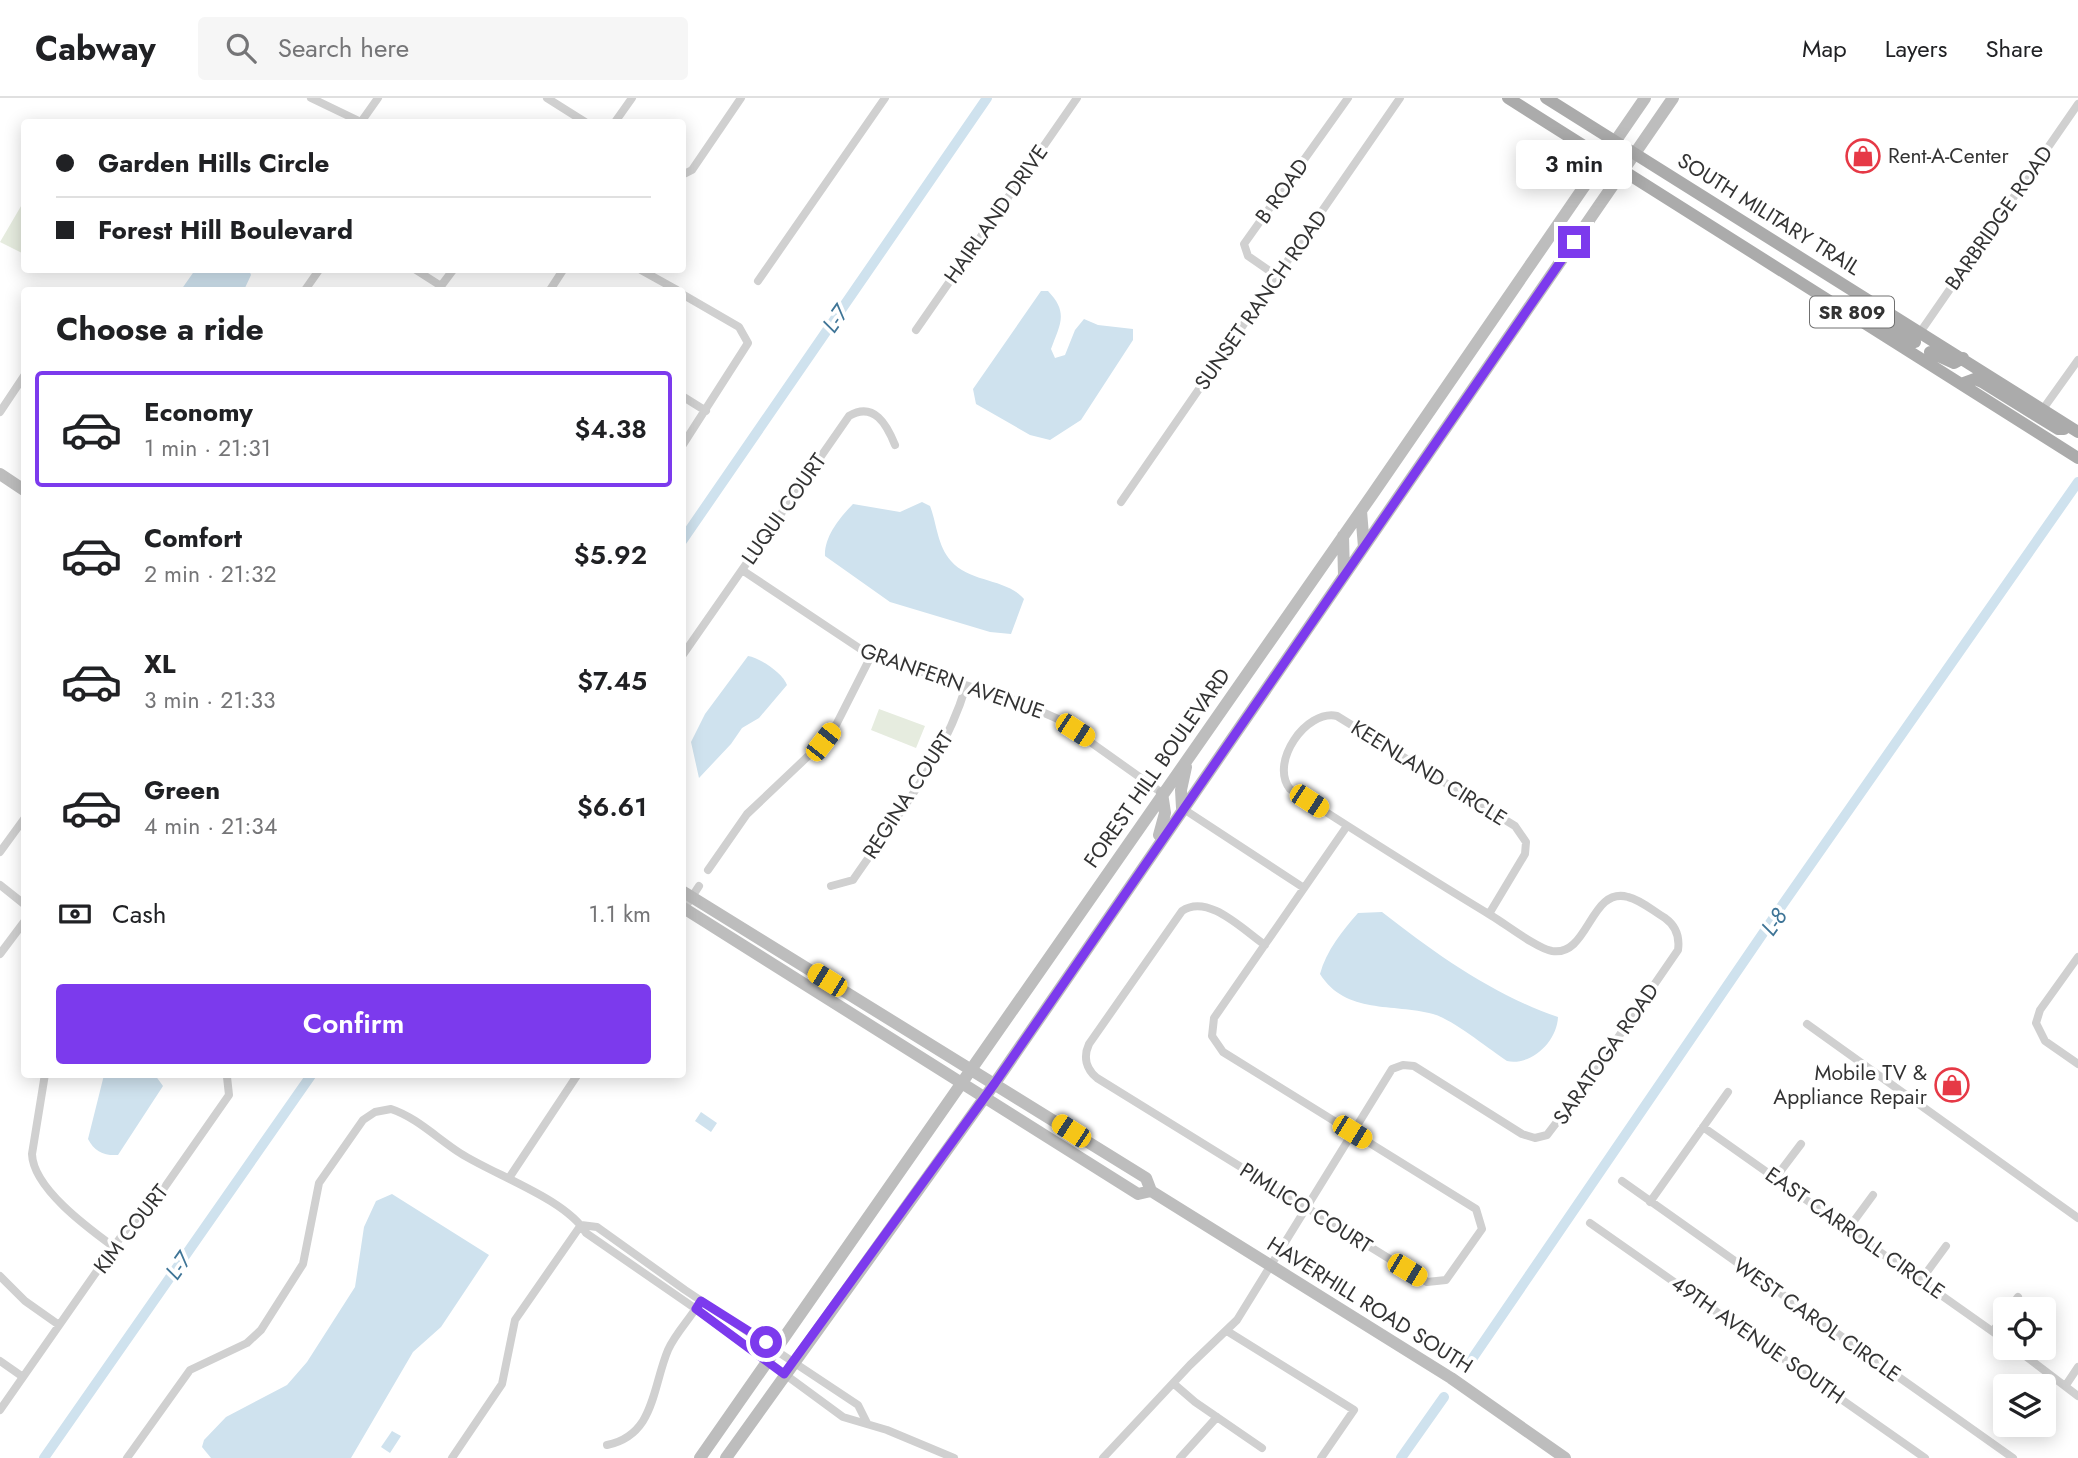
<!DOCTYPE html>
<meta charset="utf-8">
<style>
:root{--surface:#fff;--page:#f6f6f6;--text:#202124;--muted:#757577;--line:#e0e0e0;--accent:#7c3aed}
body{margin:0;font-family:Jost,sans-serif;background:var(--page);color:var(--text);height:100vh;display:flex;flex-direction:column;font-size:26px;white-space:nowrap}
*{box-sizing:border-box;margin:0}
p{font-size:23px;color:var(--muted)}
.icon{flex:none;width:38px;height:38px;fill:none;stroke:currentColor;stroke-width:2;stroke-linecap:round;stroke-linejoin:round}
.map{position:relative;flex:1;overflow:hidden}
.details{position:absolute;left:21px;top:189px;width:665px;height:791px;display:flex;flex-direction:column;background:var(--surface);border-radius:7px;box-shadow:0 4px 18px #0003}
.details>*{flex:none}
.top-card{position:absolute;left:21px;top:21px;width:665px;height:154px;border-radius:7px;box-shadow:0 4px 18px #0003;display:grid;align-content:center;height:154px;padding:0 35px;background:var(--surface)}
.buttons{position:absolute;left:1993px;top:1199px;display:grid;gap:14px}
.buttons a{display:grid;place-items:center;width:63px;height:63px;border-radius:7px;background:var(--surface);box-shadow:0 4px 18px #0003;font-size:35px}
.end{position:absolute;width:32px;height:32px;margin:-16px;border:9px solid #7c3aed;background:#fff;box-shadow:0 0 0 4px #fff}
.from{border-radius:50%}
.bubble{position:absolute;height:49px;border-radius:7px;background:var(--surface);box-shadow:0 4px 18px #0003;font-size:23px;font-weight:600;line-height:49px;text-align:center}
.car{position:absolute;width:21px;height:42px;margin:-21px -10px;border-radius:9px;box-shadow:0 0 5px 2px #0007;background:linear-gradient(#f5c518 24%,#345 0 40%,#f5c518 0 76%,#345 0 86%,#f5c518 0)}
.top-card b{display:flex;align-items:center;gap:24px;height:66px;font-size:26px}
.top-card b+b{border-top:2px solid var(--line)}
.top-card i{width:18px;height:18px;background:var(--text)}
ul{padding:0;list-style:none}
li{display:flex;align-items:center;gap:21px;height:116px;margin:0 14px 10px;padding:0 21px;border:4px solid transparent;border-radius:7px}
li div{flex:1}
li b{display:block;font-size:26px}
li em{font-style:normal;font-weight:600}
li.current{border-color:var(--accent)}
li>.icon{width:63px;height:63px;stroke-width:1.5}
h2{padding:0 35px;font-size:32px;line-height:84px}
.pay{display:flex;align-items:center;gap:18px;height:77px;padding:0 35px;font-size:26px}
.pay p{margin-inline-start:auto}
.action{display:flex;gap:14px;margin-top:auto;padding:14px 35px}
.action a{flex:1;height:80px;border-radius:7px;background:var(--accent);color:#fff;font-size:28px;font-weight:600;line-height:80px;text-align:center}
header{display:flex;align-items:center;gap:42px;box-sizing:border-box;height:98px;padding:0 35px;background:var(--surface);border-bottom:2px solid var(--line)}
header strong{font-size:33px}
nav{display:flex;gap:38px;margin-inline-start:auto;font-size:24px}
.search{width:490px;height:63px;background:var(--page);display:flex;align-items:center;gap:18px;box-sizing:border-box;padding:0 24px;border-radius:7px;color:var(--muted);font-size:26px}
.map>svg:first-child{display:block}
</style>
<header>
<strong>Cabway</strong>
<div class="search"><svg class="icon" aria-label="search" viewBox="0 0 24 24"><circle cx="10" cy="10" r="6"/><path d="M15 15l6 6"/></svg>Search here</div>
<nav><a>Map</a><a>Layers</a><a>Share</a></nav>
</header>
<div class="map">
<svg width="2078" height="1360" viewBox="0 0 2078 1360">
<rect width="100%" height="100%" fill="#fff"/>
<!-- green -->
<path fill="#e6ecdf" d="M24,103V156L0,144Z
M879,611L925,628L916,650L871,632Z"/>
<!-- water -->
<path fill="#cfe2ee" d="M195,172H249L251,177L244,192H181Z
M1041,193H1048C1069,215 1060,226 1051,251L1055,260L1065,257L1075,232L1084,221L1098,227L1133,231V242L1081,322L1050,342L1030,337L976,306L973,291Z
M922,404L930,408C937,426 937,447 951,463C970,485 1006,480 1024,501L1011,536L990,534L890,504L825,458C824,439 840,419 853,406L900,414Z
M748,558C760,560 783,575 787,587L759,620L742,630L731,646L699,680L691,644L705,616Z
M1382,814C1436,856 1493,897 1558,919C1557,944 1531,968 1507,963C1489,951 1452,921 1433,916C1393,905 1346,917 1320,876C1326,853 1343,832 1358,815Z
M104,977H155L163,988L118,1057C104,1058 94,1053 88,1041Z
M701,1014L717,1025L711,1034L695,1023Z
M392,1096L489,1157L441,1229L413,1254L351,1360H211L202,1349L204,1342L226,1319L287,1287L307,1264L355,1189L364,1129L376,1103Z
M392,1333L401,1338L390,1355L381,1349Z"/>
<g fill="none" stroke-linecap="round" stroke-linejoin="round">
<!-- canal -->
<path stroke="#cfe2ee" stroke-width="10" d="M682,443L987,0
M1470,1264L1783,806L2078,384
M44,1360L312,976
M1401,1360L1444,1299"/>
<!-- street -->
<path stroke="#d0d0d0" stroke-width="8" d="M311,0L361,24
M547,0L585,24
M361,24L378,0
M615,24L632,0
M682,77L692,72L741,0
M416,172L441,188
M641,172L677,192
M1277,178L1248,158L1244,146L1348,0
M758,183L885,0
M305,192L319,172
M438,192L453,172
M550,192L563,172
M682,196L739,229L748,245L682,348
M916,232L1077,0
M1921,233L2078,6
M682,298L706,313
M2043,311L2078,262
M0,314L24,278
M1121,404L1400,0
M742,472L871,558L1017,603L1058,621L1162,695
M682,558L849,318C874,303 887,327 895,347
M1182,710L1304,790
M0,754L24,721
M708,772L747,716L823,644L836,627L871,558
M0,787L24,806
M831,788L853,782C896,719 944,662 966,588
M682,814L699,788
M1265,847C1243,832 1208,795 1182,813L1089,946C1083,959 1086,971 1097,980L1427,1184L1446,1182L1482,1131L1476,1111L1223,954L1212,938L1214,920L1347,728
M0,856L24,824
M2078,859L2040,912L2036,925L2045,943L2078,966
M1807,926L2078,1120
M45,976L32,1056C33,1090 88,1130 114,1149
M1703,1029L2006,1243
M1776,1079L1801,1046
M509,1080L578,976
M1622,1083L2013,1360
M1650,1104L1728,994
M1590,1125L1925,1360
M581,1127L597,1129L685,1192L858,1307L867,1325
M1848,1131L1873,1097
M0,1178L25,1203L59,1227
M1921,1182L1946,1148
M2009,1211L2018,1199
M1227,1233L1354,1312L1321,1360
M1993,1233L2006,1216
M2015,1250L2078,1298
M0,1263L23,1279
M1173,1285L1195,1304L1262,1350
M2066,1287L2078,1269
M0,1312L127,1130L155,1103L229,997L227,979
M607,1347C655,1337 652,1290 668,1252C675,1236 689,1222 698,1207
M127,1360L190,1272L247,1245L261,1232L303,1166L319,1085L363,1022L375,1014L391,1011C416,1019 438,1041 460,1055C494,1077 566,1101 586,1135L696,1211L843,1319L887,1332L954,1360
M452,1360L502,1286L515,1222L581,1127
M1103,1360L1190,1267L1237,1222L1392,971L1403,967L1414,968L1522,1036L1535,1040L1547,1037L1586,986L1678,852C1680,838 1676,828 1665,820C1653,813 1641,802 1628,799C1590,788 1589,859 1552,853C1536,850 1507,827 1492,818C1424,777 1357,734 1290,691C1269,665 1306,611 1337,618L1515,728L1526,744L1525,756L1489,816
M1180,1360L1217,1319"/>
<!-- secondary -->
<path stroke="#bdbdbd" stroke-width="12" d="M0,376L24,392
M1361,413L1364,449
M1343,438L1344,477
M1182,710L1181,692L1186,669
M1159,737L1165,715L1162,695
M682,793L1146,1080L1151,1093L1451,1280L1565,1360
M682,809L1138,1096L1151,1093
M700,1360L1372,397L1645,0
M726,1360L995,985L1673,0"/>
<!-- primary -->
<path stroke="#ababab" stroke-width="12" d="M1508,0L2078,360
M1546,0L2078,334
M1845,207L1862,211L1915,244
M1930,254L1954,265L1963,260
M1964,285L1975,281L1982,284L2058,331H2064"/>
</g>
<g fill="none" stroke-linecap="round" stroke-linejoin="round">
<!-- route -->
<path stroke="#7c3aed" stroke-width="9" d="M766,1244L701,1203L696,1211L784,1276L995,985L1574,144"/>
</g>
<!-- icons -->
<defs>
<symbol id="shop-ring" viewBox="-11 -11 22 22"><circle r="9.5" fill="#fff" stroke="#e63946" stroke-width="1.5"/><path d="M-5-2.5h2.3a2.7 3.5 0 0 1 5.4 0H5L5.5 6h-11ZM-1.5-2.5h3a1.5 2.3 0 0 0-3 0Z" fill="#e63946"/></symbol>
</defs>
<g fill-rule="evenodd">
<use href="#shop-ring" x="1844" y="39" width="38" height="38"/>
<use href="#shop-ring" x="1933" y="968" width="38" height="38"/>
</g>
<g text-anchor="middle" dominant-baseline="central" stroke-width="7" stroke-linejoin="round" paint-order="stroke">
<!-- shield labels -->
<rect fill="#fff" stroke="#707070" stroke-width="2" x="1810" y="198.5" width="84" height="31" rx="5"/>
<g font-size="19" font-weight="bold" fill="#333">
<text x="1852" y="214">SR 809</text>
</g>
<!-- poi labels -->
<g font-size="21" fill="#333" stroke="#fff" text-anchor="start">
<text x="1888" y="58">Rent-A-Center</text>
<text x="1927" y="975" text-anchor="end">Mobile TV &amp;<tspan x="1927" dy="24">Appliance Repair</tspan></text>
</g>
<!-- street labels -->
<g font-size="21" fill="#333" stroke="#fff">
<text transform="translate(1282 93) rotate(-54)">B ROAD</text>
<text transform="translate(996 116) rotate(-55)">HAIRLAND DRIVE</text>
<text transform="translate(1769 116) rotate(32)">SOUTH MILITARY TRAIL</text>
<text transform="translate(1999 120) rotate(-55)">BARBRIDGE ROAD</text>
<text transform="translate(1261 202) rotate(-55)">SUNSET RANCH ROAD</text>
<text transform="translate(784 411) rotate(-55)">LUQUI COURT</text>
<text transform="translate(952 583) rotate(19)">GRANFERN AVENUE</text>
<text transform="translate(1157 670) rotate(-55)">FOREST HILL BOULEVARD</text>
<text transform="translate(1429 675) rotate(32)">KEENLAND CIRCLE</text>
<text transform="translate(908 697) rotate(-57)">REGINA COURT</text>
<text transform="translate(1606 956) rotate(-55)">SARATOGA ROAD</text>
<text transform="translate(1306 1110) rotate(32)">PIMLICO COURT</text>
<text transform="translate(131 1131) rotate(-52)">KIM COURT</text>
<text transform="translate(1855 1135) rotate(35)">EAST CARROLL CIRCLE</text>
<text transform="translate(1370 1207) rotate(32)">HAVERHILL ROAD SOUTH</text>
<text transform="translate(1817 1222) rotate(35)">WEST CAROL CIRCLE</text>
<text transform="translate(1758 1242) rotate(35)">49TH AVENUE SOUTH</text>
</g>
<!-- water labels -->
<g font-size="23" font-style="italic" fill="#3f7597" stroke="#fff">
<text transform="translate(835 221) rotate(-55)">L-7</text>
<text transform="translate(1774 824) rotate(-55)">L-8</text>
<text transform="translate(178 1168) rotate(-55)">L-7</text>
</g>
</g>
</svg>
<div class="buttons">
<a><svg class="icon" aria-label="locate" viewBox="0 0 24 24"><circle cx="12" cy="12" r="6"/><path d="M12 2v4M12 18v4M2 12h4M18 12h4"/></svg></a>
<a><svg class="icon" aria-label="layers" viewBox="0 0 24 24"><path d="M12 4l9 5-9 5-9-5zM3 14l9 5 9-5"/></svg></a>
</div>
<i class="end from" style="left:766px;top:1244px"></i>
<i class="end" style="left:1574px;top:144px"></i>
<div class="bubble" style="left:1516px;top:42px;width:116px">3 min</div>
<i class="car" style="left:1075px;top:632px;rotate:123deg"></i>
<i class="car" style="left:823px;top:644px;rotate:38deg"></i>
<i class="car" style="left:1309px;top:703px;rotate:123deg"></i>
<i class="car" style="left:827px;top:882px;rotate:302deg"></i>
<i class="car" style="left:1071px;top:1033px;rotate:303deg"></i>
<i class="car" style="left:1352px;top:1034px;rotate:122deg"></i>
<i class="car" style="left:1407px;top:1172px;rotate:121deg"></i>
<div class="top-card">
<b><i class="from"></i>Garden Hills Circle</b>
<b><i></i>Forest Hill Boulevard</b>
</div>
<section class="details">
<h2>Choose a ride</h2>
<ul>
<li class="current"><svg class="icon" aria-label="car" viewBox="0 0 24 24"><path d="M5 17H2v-5l4-1 3-4h7l3 4 3 1v5h-3M9 17h6M6 11h13"/><circle cx="7" cy="17" r="2"/><circle cx="17" cy="17" r="2"/></svg><div><b>Economy</b><p>1 min · 21:31</p></div><em>$4.38</em></li>
<li><svg class="icon" aria-label="car" viewBox="0 0 24 24"><path d="M5 17H2v-5l4-1 3-4h7l3 4 3 1v5h-3M9 17h6M6 11h13"/><circle cx="7" cy="17" r="2"/><circle cx="17" cy="17" r="2"/></svg><div><b>Comfort</b><p>2 min · 21:32</p></div><em>$5.92</em></li>
<li><svg class="icon" aria-label="car" viewBox="0 0 24 24"><path d="M5 17H2v-5l4-1 3-4h7l3 4 3 1v5h-3M9 17h6M6 11h13"/><circle cx="7" cy="17" r="2"/><circle cx="17" cy="17" r="2"/></svg><div><b>XL</b><p>3 min · 21:33</p></div><em>$7.45</em></li>
<li><svg class="icon" aria-label="car" viewBox="0 0 24 24"><path d="M5 17H2v-5l4-1 3-4h7l3 4 3 1v5h-3M9 17h6M6 11h13"/><circle cx="7" cy="17" r="2"/><circle cx="17" cy="17" r="2"/></svg><div><b>Green</b><p>4 min · 21:34</p></div><em>$6.61</em></li>
</ul>
<div class="pay"><svg class="icon" aria-label="cash" viewBox="0 0 24 24"><path d="M3 7h18v10H3z"/><circle cx="12" cy="12" r="2"/></svg>Cash<p>1.1 km</p></div>
<div class="action"><a>Confirm</a></div>
</section>
</div>
